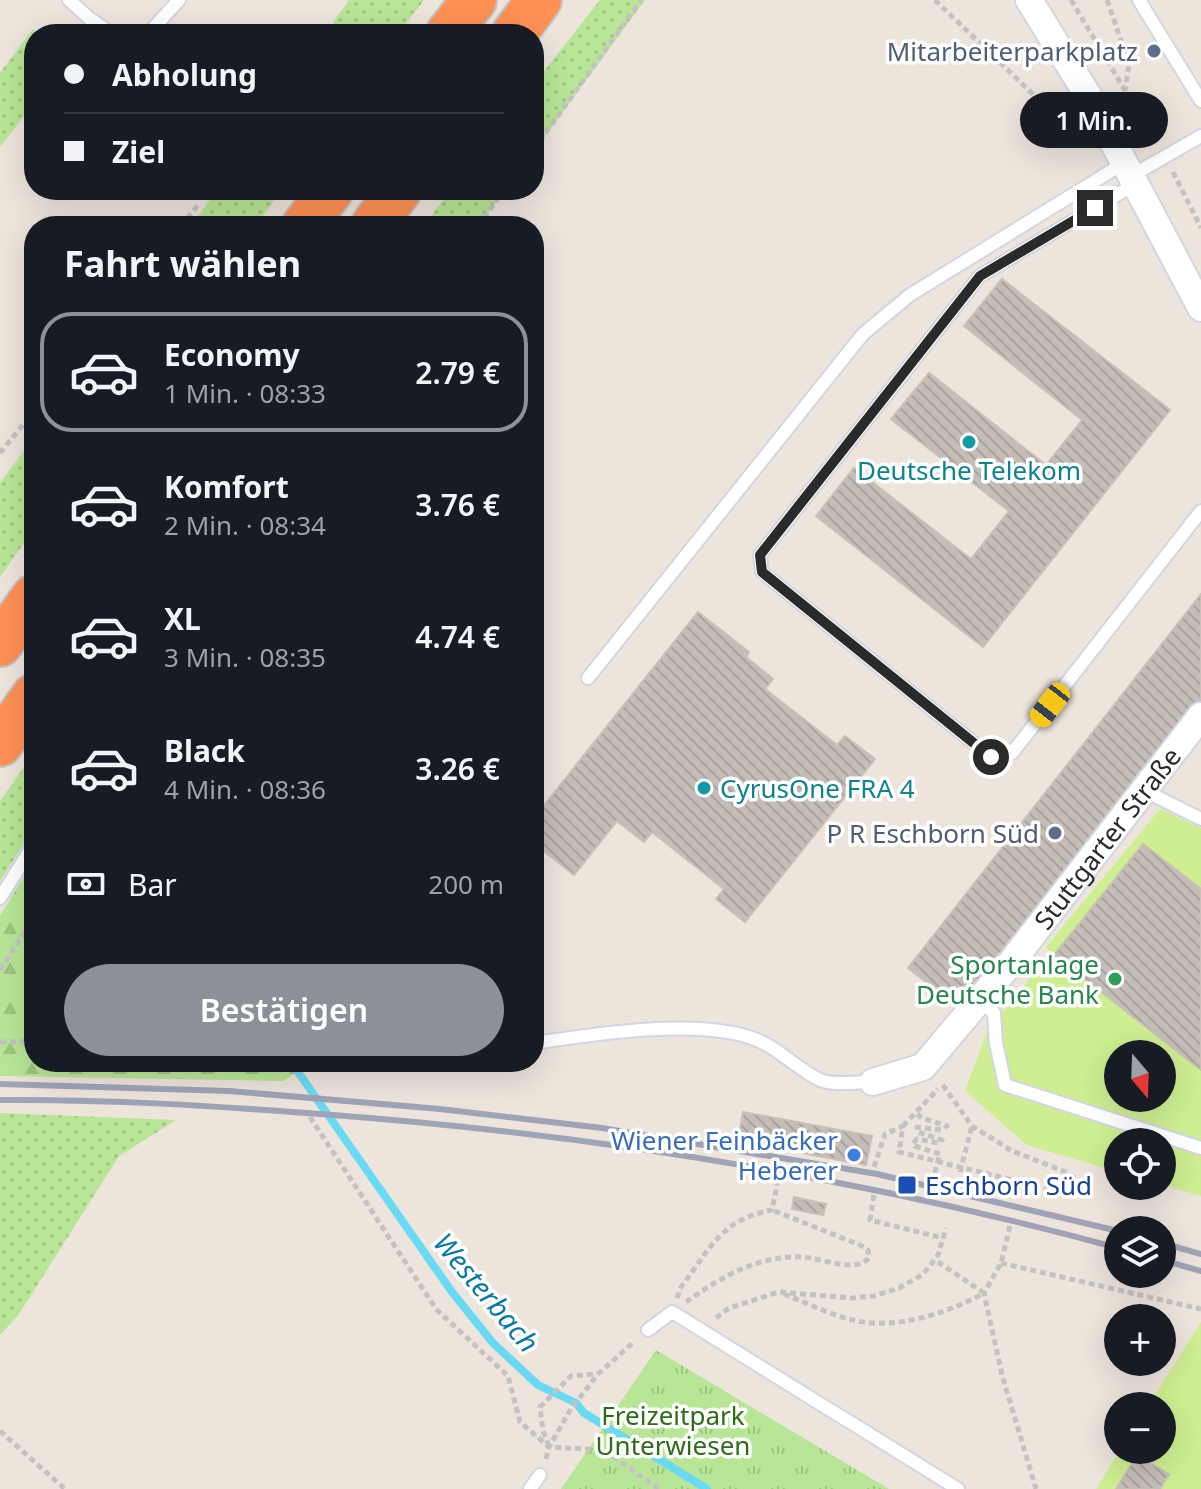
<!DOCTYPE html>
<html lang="de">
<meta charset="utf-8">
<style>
:root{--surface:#171b24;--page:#242831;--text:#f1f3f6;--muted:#9ea1a6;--line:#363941;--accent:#8c9099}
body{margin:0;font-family:"Noto Sans",sans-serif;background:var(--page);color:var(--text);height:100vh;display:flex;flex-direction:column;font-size:30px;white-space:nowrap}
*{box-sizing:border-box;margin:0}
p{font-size:26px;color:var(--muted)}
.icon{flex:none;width:44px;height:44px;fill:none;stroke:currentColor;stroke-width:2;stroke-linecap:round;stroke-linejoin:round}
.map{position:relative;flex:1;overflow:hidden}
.sheet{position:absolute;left:24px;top:216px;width:520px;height:856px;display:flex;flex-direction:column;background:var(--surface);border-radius:32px;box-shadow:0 8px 32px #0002}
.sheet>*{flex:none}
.banner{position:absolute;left:24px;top:24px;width:520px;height:176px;border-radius:32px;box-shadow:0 8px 32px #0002;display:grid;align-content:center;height:176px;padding:0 40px;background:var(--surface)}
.needle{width:52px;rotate:161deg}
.tools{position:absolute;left:1104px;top:1040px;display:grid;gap:16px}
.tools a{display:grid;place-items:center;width:72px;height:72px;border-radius:50%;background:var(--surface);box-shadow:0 8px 32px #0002;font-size:40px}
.end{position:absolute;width:36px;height:36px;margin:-18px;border:10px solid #2a2a2a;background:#fff;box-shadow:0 0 0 4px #fff}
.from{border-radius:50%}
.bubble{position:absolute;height:56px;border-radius:28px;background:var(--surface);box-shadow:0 8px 32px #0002;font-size:26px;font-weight:600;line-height:56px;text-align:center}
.car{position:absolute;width:24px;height:48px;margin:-24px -12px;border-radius:10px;box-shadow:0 0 6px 2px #0007;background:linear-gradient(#f5c518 24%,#345 0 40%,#f5c518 0 76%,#345 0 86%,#f5c518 0)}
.banner b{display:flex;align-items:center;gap:28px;height:76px;font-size:30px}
.banner b+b{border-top:2px solid var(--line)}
.banner i{width:20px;height:20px;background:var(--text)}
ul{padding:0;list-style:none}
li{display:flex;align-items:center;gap:24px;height:120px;margin:0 16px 12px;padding:0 24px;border:4px solid transparent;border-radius:32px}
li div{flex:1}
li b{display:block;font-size:30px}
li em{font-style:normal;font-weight:600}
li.active{border-color:var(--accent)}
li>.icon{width:72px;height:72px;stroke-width:1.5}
h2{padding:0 40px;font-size:36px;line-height:96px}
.pay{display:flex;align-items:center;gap:20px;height:88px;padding:0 40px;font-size:30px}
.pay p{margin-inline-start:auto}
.action{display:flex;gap:16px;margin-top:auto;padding:16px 40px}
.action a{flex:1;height:92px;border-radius:48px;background:var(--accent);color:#fff;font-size:32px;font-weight:600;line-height:92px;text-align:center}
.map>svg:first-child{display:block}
</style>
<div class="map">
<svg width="1201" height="1489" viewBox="0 0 1201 1489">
<defs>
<pattern id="grass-dots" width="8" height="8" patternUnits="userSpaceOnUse" patternTransform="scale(2)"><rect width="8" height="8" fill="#b8e696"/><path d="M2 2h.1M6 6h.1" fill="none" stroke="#9ec581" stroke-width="1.8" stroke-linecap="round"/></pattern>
<pattern id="forest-firs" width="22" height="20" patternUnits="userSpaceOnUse" patternTransform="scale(2)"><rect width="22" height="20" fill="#b8e696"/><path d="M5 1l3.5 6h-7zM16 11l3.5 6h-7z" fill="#9ec581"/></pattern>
<pattern id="park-tufts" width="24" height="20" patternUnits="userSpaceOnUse" patternTransform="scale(2)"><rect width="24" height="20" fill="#b8e696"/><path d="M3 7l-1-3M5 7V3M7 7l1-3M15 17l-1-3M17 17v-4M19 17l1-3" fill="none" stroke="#9ec581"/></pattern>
<pattern id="building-back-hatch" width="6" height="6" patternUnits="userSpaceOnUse" patternTransform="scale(2)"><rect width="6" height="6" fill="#c5beb8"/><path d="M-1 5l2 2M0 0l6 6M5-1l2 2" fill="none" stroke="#a9a39e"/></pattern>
</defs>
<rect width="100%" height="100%" fill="#ede4dc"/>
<!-- grass -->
<path fill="url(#grass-dots)" d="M349,0H424L398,34H325Z
M600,0H645L534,151V84Z
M33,29L39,34H34V103L0,147V73Z
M217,190H282L255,226H191Z
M451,190H505L479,226H423Z
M34,437V529L0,577V483Z
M34,753V827L0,881V801Z
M0,1113L176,1120L119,1156L19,1314L0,1335Z"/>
<!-- forest -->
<path fill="url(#forest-firs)" d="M34,860V1062H353L355,1064L311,1063L283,1081L0,1076V916Z"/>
<!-- park -->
<path fill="url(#park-tufts)" d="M656,1350L889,1489H561Z"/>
<!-- pitch -->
<path fill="#ceee91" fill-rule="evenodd" d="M1160,809L1201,828V1196L1162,1185V1142H1118V1172L1027,1145L965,1091L994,1013L998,1007L1004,1011L1051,952L1046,947ZM1118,1054H1162V1098H1118Z
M1201,1322V1489H1096L1120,1450H1162V1406H1148Z"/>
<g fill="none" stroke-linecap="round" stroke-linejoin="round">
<!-- stream -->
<path stroke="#6adaf4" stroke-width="8" d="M291,1062L452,1292L493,1343L538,1385L576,1403L584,1413L707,1489"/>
</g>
<!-- building -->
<path fill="url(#building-back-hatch)" stroke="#c9c0b5" stroke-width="2" d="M1002,279L1170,410L983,647L816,516L854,468L971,559L1009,511L891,419L929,373L1046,465L1082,420L964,326Z
M1201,594V699L960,1008L908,968Z
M698,612L749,652L746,657L773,679L765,689L837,745L845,736L875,759L745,922L716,899L724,889L652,832L644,842L617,821L574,875L534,843V818Z
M1143,844L1201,889V1070L1054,955Z
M743,1112L872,1136L866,1165L738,1141Z
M794,1197L826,1204L823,1215L792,1209Z
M1137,1455L1169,1474L1160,1489H1116Z"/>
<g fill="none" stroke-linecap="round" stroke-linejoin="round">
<defs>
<path id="service" d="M69,0L89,18L112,34
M1139,0L1201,101
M148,34L179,0
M1131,176L1201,136
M1135,184L980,276L760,555L762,572L991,757L1012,753L1201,511
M588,678L863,334L910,295L1124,163
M1143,790L1201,819
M0,898L34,844
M980,1000L994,1013L996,1043L1005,1085L1201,1148
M534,1043C595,1034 690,1019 749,1037C776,1045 794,1067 818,1079C831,1086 858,1082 873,1082
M648,1330L672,1312L958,1489
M530,1489L540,1475"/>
<g id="minor">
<path d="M1029,0L1092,102L1201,308"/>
<path id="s1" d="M873,1082L923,1067L1013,960L1201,716"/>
</g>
<path id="motorway" d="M448,34L474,0
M514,34L539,0
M304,226L331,190
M373,226L399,190
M0,644L34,597
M0,744L34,696"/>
</defs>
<!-- service casing -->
<use href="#service" stroke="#d1d6e4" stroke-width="16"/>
<!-- minor casing -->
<use href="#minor" stroke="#d1d6e4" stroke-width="30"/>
<!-- motorway casing -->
<use href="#motorway" stroke="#c3c3c3" stroke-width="48"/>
<!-- path -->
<path stroke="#c3c3c3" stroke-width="5" stroke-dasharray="6 4" stroke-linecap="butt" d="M935,0L1041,102L1065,106
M1071,0L1156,142
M1107,0L1129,64L1125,91
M534,149L641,0
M1173,172L1201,228
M181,226L198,205
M478,226L504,190
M0,453L34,411
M0,970L34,918
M0,1042L34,1041
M917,1114L922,1118L947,1126L941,1130L917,1127L918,1132L942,1140L938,1143L917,1139L913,1143L915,1146L940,1154L933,1179
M310,1117L436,1309L508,1376L520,1422L549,1447L604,1450L659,1489
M903,1126L938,1089
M874,1167L885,1134L903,1126L899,1152L1069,1194L1079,1189L1078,1180L1066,1172L1012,1151L972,1126L942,1084
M960,1172L972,1126
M874,1195L870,1220L943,1238
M1010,1226L1001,1263L984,1293L1002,1375L1036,1489
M1001,1263L1201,1309
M784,1294C812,1305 842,1321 872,1323C910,1325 952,1311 984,1293L935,1260
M677,1298L681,1287C711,1248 720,1220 772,1210L779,1176
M686,1302C721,1277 758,1255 802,1257C822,1258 855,1274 869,1258L868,1250L860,1245L772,1210
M716,1318L729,1308L779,1292L852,1298L874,1296L899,1288L922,1275L929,1267L938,1255L946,1228
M0,1431L65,1489
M549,1446L543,1431L540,1407L571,1376L597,1374
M546,1459L549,1447L571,1409L598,1374L635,1341"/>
<!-- service -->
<use href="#service" stroke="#fff" stroke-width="12"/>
<!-- minor -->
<use href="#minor" stroke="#fff" stroke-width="26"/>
<!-- motorway -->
<use href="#motorway" stroke="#ff9155" stroke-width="44"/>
<!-- rail -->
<path stroke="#9ea4b6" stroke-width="6" d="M0,1084L229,1091L440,1109L602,1128L877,1174L1118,1231
M0,1100C107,1099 214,1106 320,1114C590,1134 857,1177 1118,1248
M1162,1243L1201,1254
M1162,1260L1201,1271"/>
</g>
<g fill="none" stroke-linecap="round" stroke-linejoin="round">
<!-- route -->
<path stroke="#2a2a2a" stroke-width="10" d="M991,757L762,572L760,555L980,276L1095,208"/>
</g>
<!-- markers -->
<g fill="#5c6f8a" stroke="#fff" stroke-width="3">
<circle cx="1154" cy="51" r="8"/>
<circle cx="1055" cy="833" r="8"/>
</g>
<g fill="#0f9aa8" stroke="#fff" stroke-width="3">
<circle cx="969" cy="442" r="8"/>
<circle cx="704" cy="788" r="8"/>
</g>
<circle fill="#2e9e5b" stroke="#fff" stroke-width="3" cx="1115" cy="979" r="8"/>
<circle fill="#3f7fe0" stroke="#fff" stroke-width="3" cx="854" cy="1155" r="8"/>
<rect fill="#1a4fb4" stroke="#fff" stroke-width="3" x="897" y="1175" width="20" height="20" rx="4"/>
<g text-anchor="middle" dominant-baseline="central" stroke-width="7" stroke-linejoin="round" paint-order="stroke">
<!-- service labels -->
<g font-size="26" fill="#4e5e75" stroke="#fff" text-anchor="end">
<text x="1138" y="51">Mitarbeiterparkplatz</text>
<text x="1039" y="833">P R Eschborn Süd</text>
</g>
<!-- culture labels -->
<g font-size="26" fill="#0d838f" stroke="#fff">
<text x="969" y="470">Deutsche Telekom</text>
<text x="720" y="788" text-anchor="start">CyrusOne FRA 4</text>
</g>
<!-- street labels -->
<g font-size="26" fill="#2a2a2a" stroke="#fff">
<text stroke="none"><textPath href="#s1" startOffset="346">Stuttgarter Straße</textPath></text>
</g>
<!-- leisure labels -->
<g font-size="26" fill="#27864d" stroke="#fff" text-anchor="end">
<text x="1099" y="964">Sportanlage<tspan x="1099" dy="30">Deutsche Bank</tspan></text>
</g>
<!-- shop labels -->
<g font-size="26" fill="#366cbe" stroke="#fff" text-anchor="end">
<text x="838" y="1140">Wiener Feinbäcker<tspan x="838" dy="30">Heberer</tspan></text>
</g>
<!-- transit labels -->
<g font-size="26" fill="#164399" stroke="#fff" text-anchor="start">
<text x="925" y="1185">Eschborn Süd</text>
</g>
<!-- park labels -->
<g font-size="26" fill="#2f6b17" stroke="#fff">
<text x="673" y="1415">Freizeitpark<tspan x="673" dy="30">Unterwiesen</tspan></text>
</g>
<!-- water labels -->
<g font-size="28" font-style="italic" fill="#0879a1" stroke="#fff">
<text transform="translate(487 1292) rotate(50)">Westerbach</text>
</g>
</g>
</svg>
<div class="tools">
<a><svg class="needle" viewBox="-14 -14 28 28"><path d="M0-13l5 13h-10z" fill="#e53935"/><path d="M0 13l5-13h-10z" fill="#9ea1a6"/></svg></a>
<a><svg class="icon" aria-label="locate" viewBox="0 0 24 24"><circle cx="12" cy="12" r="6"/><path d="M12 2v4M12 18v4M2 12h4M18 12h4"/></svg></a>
<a><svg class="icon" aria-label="layers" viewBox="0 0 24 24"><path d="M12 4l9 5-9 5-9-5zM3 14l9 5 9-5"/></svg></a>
<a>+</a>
<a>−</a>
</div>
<i class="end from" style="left:991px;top:757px"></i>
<i class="end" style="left:1095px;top:208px"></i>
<div class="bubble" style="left:1020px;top:92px;width:148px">1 Min.</div>
<i class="car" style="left:1050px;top:705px;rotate:218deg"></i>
<div class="banner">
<b><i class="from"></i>Abholung</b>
<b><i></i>Ziel</b>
</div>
<section class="sheet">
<h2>Fahrt wählen</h2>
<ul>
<li class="active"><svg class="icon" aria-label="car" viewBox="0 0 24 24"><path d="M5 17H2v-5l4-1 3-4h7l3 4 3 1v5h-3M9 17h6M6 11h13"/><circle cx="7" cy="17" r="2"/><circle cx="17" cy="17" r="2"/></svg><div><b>Economy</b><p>1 Min. · 08:33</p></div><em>2.79 €</em></li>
<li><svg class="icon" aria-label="car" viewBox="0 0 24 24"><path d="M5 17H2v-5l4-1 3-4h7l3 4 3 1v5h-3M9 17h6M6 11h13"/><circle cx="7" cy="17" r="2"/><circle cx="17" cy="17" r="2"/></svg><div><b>Komfort</b><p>2 Min. · 08:34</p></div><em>3.76 €</em></li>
<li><svg class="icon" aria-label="car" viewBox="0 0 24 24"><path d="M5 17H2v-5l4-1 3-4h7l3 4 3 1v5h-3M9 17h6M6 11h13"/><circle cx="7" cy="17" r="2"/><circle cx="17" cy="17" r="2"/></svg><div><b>XL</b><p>3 Min. · 08:35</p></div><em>4.74 €</em></li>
<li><svg class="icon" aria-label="car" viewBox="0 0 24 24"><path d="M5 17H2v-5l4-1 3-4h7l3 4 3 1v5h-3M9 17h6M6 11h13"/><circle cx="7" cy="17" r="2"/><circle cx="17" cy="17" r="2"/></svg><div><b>Black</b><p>4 Min. · 08:36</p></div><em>3.26 €</em></li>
</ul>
<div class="pay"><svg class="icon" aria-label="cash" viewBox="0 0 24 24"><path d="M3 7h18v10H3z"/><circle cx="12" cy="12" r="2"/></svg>Bar<p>200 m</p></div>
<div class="action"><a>Bestätigen</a></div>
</section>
</div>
